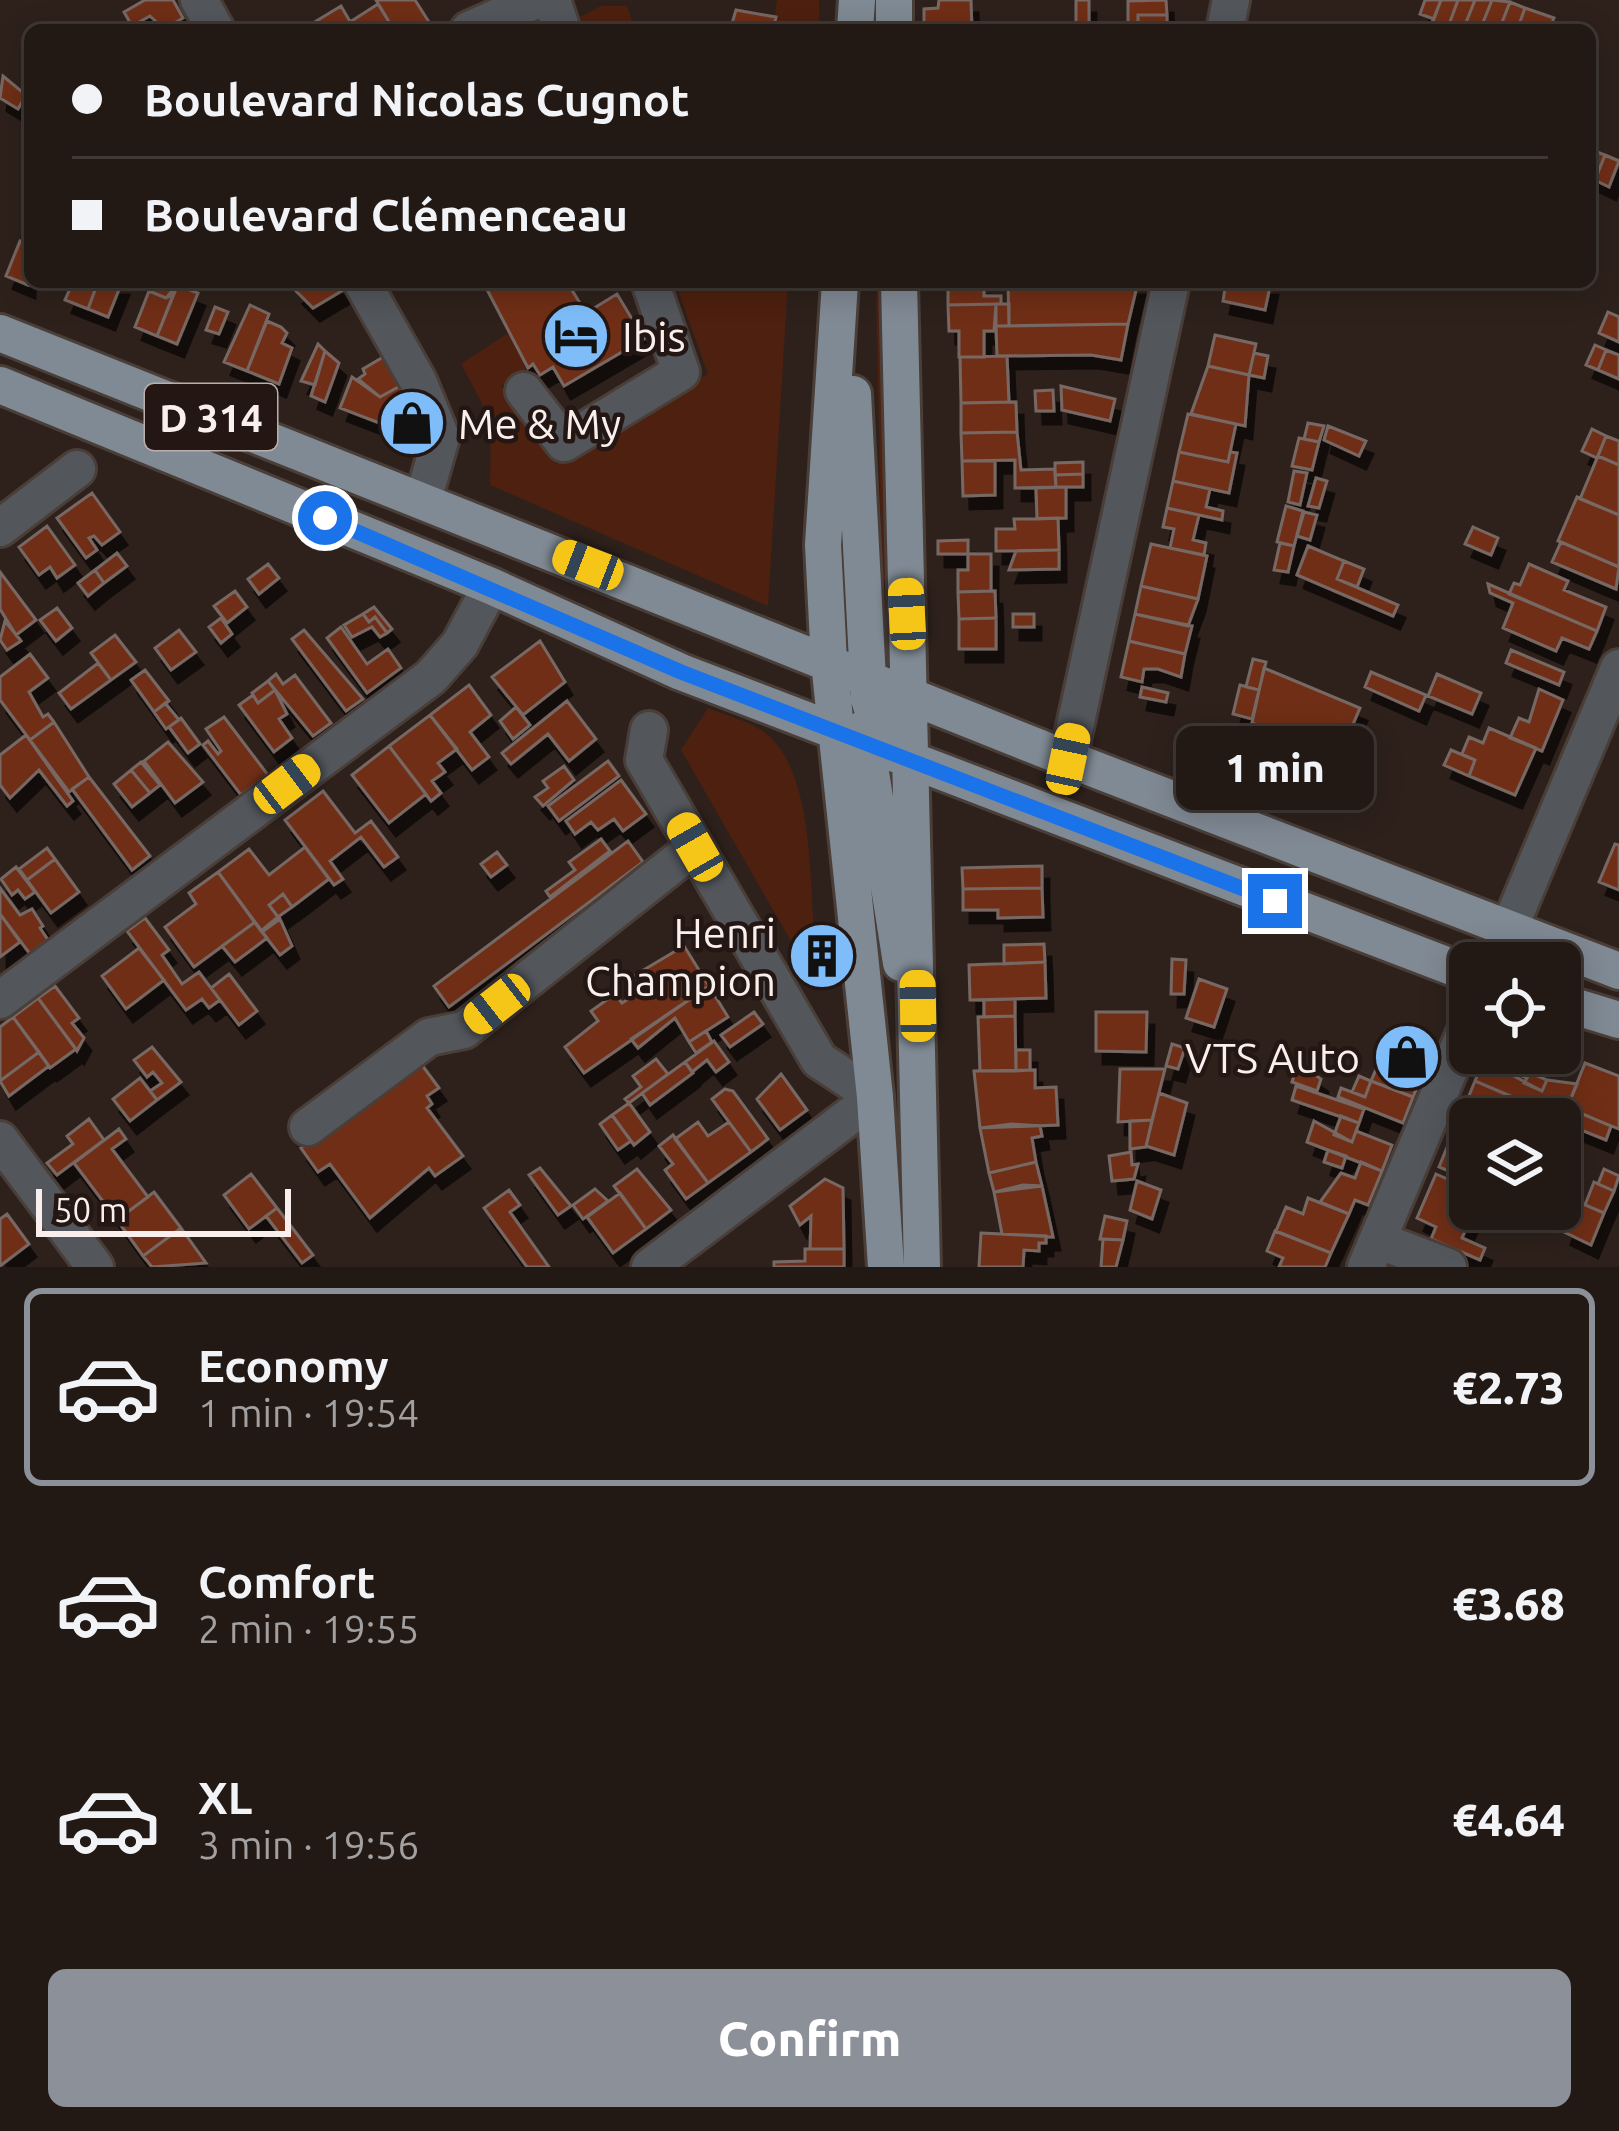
<!DOCTYPE html>
<meta charset="utf-8">
<style>
:root{--surface:#221915;--page:#2a221e;--text:#f1f3f6;--muted:#a2a0a0;--line:#3f3834;--accent:#8c9099}
body{margin:0;font-family:Ubuntu,sans-serif;background:var(--page);color:var(--text);height:100vh;display:flex;flex-direction:column;font-size:45px;white-space:nowrap}
*{box-sizing:border-box;margin:0}
p{font-size:39px;color:var(--muted)}
.icon{flex:none;width:66px;height:66px;fill:none;stroke:currentColor;stroke-width:2;stroke-linecap:round;stroke-linejoin:round}
.map{position:relative;height:1267px;overflow:hidden}
.side{display:flex;flex-direction:column;background:var(--surface);flex:1}
.side>*{flex:none}
.guide{position:absolute;left:24px;top:24px;width:1572px;height:264px;border-radius:18px;box-shadow:0 6px 30px #0003,0 0 0 3px var(--line);display:grid;align-content:center;height:264px;padding:0 48px;background:var(--surface)}
.fabs{position:absolute;left:1449px;top:942px;display:grid;gap:24px}
.fabs a{display:grid;place-items:center;width:132px;height:132px;border-radius:18px;background:var(--surface);box-shadow:0 6px 30px #0003,0 0 0 3px var(--line);font-size:60px}
.scale{position:absolute;left:36px;bottom:30px;width:255px;box-sizing:border-box;padding-left:12px;border:6px solid #f9f0ed;border-top:0;font-size:33px;line-height:42px;white-space:nowrap;color:#f9f0ed;-webkit-text-stroke:9px #241713;paint-order:stroke}
.end{position:absolute;width:54px;height:54px;margin:-27px;border:15px solid #1a73e8;background:#fff;box-shadow:0 0 0 6px #fff}
.from{border-radius:50%}
.bubble{position:absolute;height:84px;border-radius:18px;background:var(--surface);box-shadow:0 6px 30px #0003,0 0 0 3px var(--line);font-size:39px;font-weight:800;line-height:84px;text-align:center}
.car{position:absolute;width:36px;height:72px;margin:-36px -18px;border-radius:15px;box-shadow:0 0 9px 3px #0007;background:linear-gradient(#f5c518 24%,#345 0 40%,#f5c518 0 76%,#345 0 86%,#f5c518 0)}
.guide b{display:flex;align-items:center;gap:42px;height:114px;font-size:45px}
.guide b+b{border-top:3px solid var(--line)}
.guide i{width:30px;height:30px;background:var(--text)}
ul{padding:21px 0 0;list-style:none}
li{display:flex;align-items:center;gap:36px;height:198px;margin:0 24px 18px;padding:0 24px;border:6px solid transparent;border-radius:18px}
li div{flex:1}
li b{display:block;font-size:45px}
li em{font-style:normal;font-weight:800}
li.selected{border-color:var(--accent)}
li>.icon{width:108px;height:108px;stroke-width:1.5}
.button{display:flex;gap:24px;margin-top:auto;padding:24px 48px}
.button a{flex:1;height:138px;border-radius:18px;background:var(--accent);color:#fff;font-size:48px;font-weight:800;line-height:138px;text-align:center}
.map>svg:first-child{display:block}
</style>
<div class="map">
<svg width="1619" height="1267" viewBox="0 0 1619 1267">
<defs>
<filter id="shadow"><feDropShadow dx="7" dy="13" stdDeviation="0" flood-color="#0009"/></filter>
</defs>
<rect width="100%" height="100%" fill="#2e211c"/>
<!-- green -->
<path fill="#4d200f" d="M777,0H819V30H773Z
M601,6H627L635,30H585L580,17Z
M675,282H788L768,606L490,485L491,420L461,364L508,333L528,368L501,386L556,464L708,374Z
M876,282H887L894,583L882,582Z
M708,708C725,715 746,720 761,730C813,763 809,873 814,927L791,941L681,750Z"/>
<!-- building -->
<path fill="#6f2f17" stroke="#786863" stroke-width="3" filter="url(#shadow)" d="M145,0H173L183,18L164,29L150,16L132,26L124,12Z
M376,0H415L429,22L417,30H394Z
M939,0H971L972,30H924V9L938,8Z
M1076,0H1089V26H1076Z
M1166,0L1167,15H1138V30H1128V1Z
M1425,0H1441L1434,19L1420,14Z
M1441,0H1458L1447,30H1429Z
M1458,0H1475L1463,30H1447Z
M1475,0H1492L1480,30H1463Z
M1492,0L1510,2L1499,30H1480Z
M1510,2L1525,8L1517,30H1499Z
M378,4L394,30H355L350,22Z
M341,6L355,30H317L313,23Z
M1525,8L1554,18L1549,30H1517Z
M736,10L776,17L773,30H730Z
M1138,15H1167V30H1138Z
M3,76L26,95L18,109L0,98Z
M1590,149L1605,155L1595,180L1590,178Z
M1605,155L1619,161L1609,187L1595,180Z
M20,241L30,245L28,285L6,276Z
M73,282H98L88,309L65,300Z
M98,282H122L108,317L88,309Z
M154,282H167L177,285L166,298L149,291Z
M311,282H341L345,289L313,308L296,291Z
M483,282H567L586,313L617,294L644,339L564,386L553,367L540,375L533,364L528,368Z
M948,282H984V296H1001V304L948,305Z
M1008,282H1138L1128,324L1009,326Z
M1226,282H1271L1265,310L1223,301Z
M177,285L198,293L177,344L157,336Z
M149,291L166,298L174,294L157,336L135,327Z
M996,304H1009V326H996Z
M996,304L994,331H984V357H959V331H949L948,305Z
M250,305L269,314L247,371L224,362Z
M215,307L228,312L219,334L206,330Z
M1608,312L1619,317V342L1599,333Z
M267,321L281,327L287,333L282,343L292,348L279,384L247,371Z
M1128,324L1121,360L1091,355L997,356L996,326Z
M1215,335L1256,344L1249,375L1208,366Z
M318,344L325,351L315,385L301,381Z
M1595,345L1606,350L1598,370L1586,365Z
M1606,350L1619,355V379L1598,370Z
M325,351L339,363L325,402L311,396Z
M1254,353L1268,356L1264,378L1249,375Z
M385,356L402,385L380,397L358,379L365,374L363,369Z
M1007,356L1009,402L961,403L960,357Z
M1208,366L1249,375L1245,426L1191,414Z
M352,377L380,397L402,385L414,405L395,429L340,408Z
M1061,386L1115,399L1110,421L1062,410Z
M1053,390L1054,411H1036L1035,391Z
M1016,402L1017,432L961,433V403Z
M412,408L426,420L411,439L397,428Z
M1188,414L1236,424L1228,462L1179,452Z
M1308,423L1324,426L1319,442L1304,439Z
M1328,426L1366,441L1359,456L1324,440Z
M1592,429L1606,436L1597,458L1582,451Z
M1017,432L1021,470L1055,469L1056,487L1015,488V460L962,461L961,433Z
M1606,436L1619,441V465L1598,456Z
M1299,438L1319,442L1312,470L1292,466Z
M1179,452L1228,462L1230,452L1237,453L1229,493L1173,481Z
M1598,456L1619,465V515L1580,499Z
M962,461H995V495L963,496Z
M1083,462V474L1055,475V463Z
M1294,471L1307,473L1300,505L1288,502Z
M1083,474V487H1056L1055,475Z
M1316,478L1327,481L1319,508L1308,506Z
M1173,481L1210,489L1206,507L1223,511L1222,520L1167,508Z
M1066,487V518L1037,519L1036,488Z
M92,493L120,532L102,545L94,536L89,538L97,550L86,558L57,518Z
M1577,497L1619,515V567L1558,541Z
M1286,506L1303,511L1294,546L1277,542Z
M1167,508L1199,515L1193,540L1206,543L1204,555L1170,548L1174,529L1163,527Z
M1304,512L1317,515L1310,540L1297,536Z
M1058,518L1059,550L996,551V529H1015L1014,519Z
M47,526L75,565L57,578L50,567L39,575L19,547Z
M1473,527L1498,538L1491,555L1465,544Z
M968,540V554H938V541Z
M1561,542L1619,567L1616,589L1552,562Z
M1280,543L1294,546L1288,572L1274,570Z
M1151,544L1207,556L1198,599L1141,586Z
M1308,546L1344,561L1337,579L1398,605L1393,616L1297,575Z
M1059,550V569L1009,570L1016,551Z
M117,553L127,566L104,583L95,570Z
M968,554H991V591L958,592V570H968Z
M1344,561L1364,569L1357,587L1337,579Z
M268,564L279,578L259,594L248,579Z
M1529,564L1568,581L1564,590L1606,607L1597,631L1509,594L1514,583L1520,585Z
M95,570L104,583L88,596L78,583Z
M0,572L36,620L16,635L0,609Z
M1488,584L1597,631L1589,649L1562,638L1556,651L1503,628L1513,603L1490,593Z
M1141,586L1198,599L1188,626L1135,614Z
M235,591L247,607L227,623L214,606Z
M995,591L996,618L959,619L958,592Z
M374,607L392,629L387,633L375,617L369,622L363,614Z
M57,608L72,628L56,641L40,620Z
M363,614L369,622L375,617L387,633L380,637L372,627L352,637L344,625Z
M1013,614H1034V627H1013Z
M1135,614L1192,626L1185,654L1129,641Z
M221,618L232,634L221,643L209,627Z
M996,618V649H959V619Z
M5,621L21,641L7,650L0,640Z
M341,627L367,664L388,649L401,668L367,693L327,638Z
M179,630L196,652L171,670L155,648Z
M304,630L363,699L346,711L292,639Z
M115,635L136,662L111,680L91,653Z
M540,641L565,682L523,715L492,677Z
M1129,641L1185,654L1181,677L1158,669H1144L1142,682L1121,677Z
M1511,650L1564,672L1559,685L1506,663Z
M30,654L48,678L29,692L43,717L48,714L54,722L30,740L0,700V677Z
M1253,659L1266,662L1259,690L1246,687Z
M98,663L111,680L71,709L59,693Z
M1264,668L1360,708L1338,759L1252,723Z
M145,670L169,701L154,712L131,680Z
M1371,672L1426,695L1419,711L1365,687Z
M276,674L283,684L295,675L331,723L313,736L268,681Z
M1437,674L1481,693L1472,714L1428,696Z
M268,681L275,690L258,703L252,693Z
M469,685L491,715L470,732L489,757L472,770L430,715Z
M1240,685L1259,690L1252,719L1233,714Z
M1142,687L1168,693L1166,702L1140,697Z
M1539,689L1563,700L1542,751L1510,738L1519,718L1529,722Z
M275,690L287,714L279,719L292,738L274,752L239,705L253,695L258,703Z
M567,701L596,739L569,761L548,734L511,764L502,753Z
M165,703L179,720L166,729L154,712Z
M516,707L530,725L513,739L500,721Z
M430,715L457,749L438,763L445,772L432,781L441,793L431,801L389,746Z
M224,717L268,775L241,795L203,745L208,741L218,754L221,751L206,729Z
M181,718L200,744L188,753L169,727Z
M54,722L89,777L69,792L30,740Z
M1489,728L1536,748L1515,795L1469,776L1475,760L1462,754L1469,737L1483,743Z
M26,735L73,801L67,806L39,770L10,798L0,785V755Z
M168,742L203,782L175,803L144,761Z
M389,746L426,794L389,823L352,775Z
M1451,750L1475,760L1469,776L1444,765Z
M608,761L619,776L559,821L548,806Z
M141,762L160,785L150,793L131,770Z
M564,766L574,780L543,806L535,797L548,788L543,781Z
M131,770L150,793L132,807L114,784Z
M89,777L150,856L132,870L72,789Z
M621,780L646,814L623,831L614,819L598,830L591,822L575,834L566,821Z
M323,791L355,833L371,821L398,857L384,867L361,837L330,861L343,879L334,885L285,820Z
M601,839L610,851L550,897L546,891L575,870L569,862Z
M628,841L643,862L449,1007L434,986Z
M1615,844L1619,845V890L1599,882Z
M305,847L329,879L292,907L283,894L269,905L278,917L261,931L218,872L249,849L269,875Z
M47,848L55,859L27,880L19,869Z
M497,852L507,865L491,877L481,864Z
M55,859L79,892L51,913L27,880Z
M1042,866V888L963,889L962,868Z
M16,867L35,892L25,899L18,890L12,895L1,879Z
M218,872L255,922L194,967L165,927L196,904L189,893Z
M0,888L20,915L32,909L43,926L40,928L48,940L30,954L0,914Z
M1042,888L1043,917L998,918V910H963V889Z
M283,894L292,907L278,917L269,905Z
M0,914L20,942L0,957Z
M145,918L169,950L162,955L182,984L199,972L220,1000L209,1008L202,999L186,1010L127,931Z
M280,919L292,946L280,955L262,932Z
M255,922L267,938L235,962L222,946Z
M830,943L835,965L813,969L809,948Z
M1044,944L1045,962L1004,964V945Z
M684,946L709,986L584,1073L565,1047L598,1021L591,1011L615,994L622,1003L638,993L630,978Z
M139,948L164,980L126,1009L102,976Z
M1172,959L1186,960L1184,994H1171Z
M1045,962L1046,998L970,1000L969,965Z
M229,974L257,1011L239,1025L211,988Z
M1199,979L1227,989L1214,1027L1186,1018Z
M55,986L79,1018L72,1023L84,1038L77,1051L38,998Z
M709,986L728,1017L689,1042L675,1018L638,1048L631,1039Z
M38,998L76,1049L50,1068L13,1017Z
M1015,999V1016L984,1017V1000Z
M754,1012L763,1024L730,1047L721,1035Z
M1096,1012H1147L1146,1052L1096,1051Z
M1015,1016L1016,1071H980L978,1017Z
M13,1017L39,1052L0,1081V1027Z
M706,1031L712,1042L696,1053L689,1042Z
M1390,1037L1431,1054L1413,1097L1371,1081Z
M714,1041L729,1062L716,1072L707,1060L692,1072L685,1062Z
M1172,1044L1185,1048L1178,1069L1166,1066Z
M152,1047L181,1082L157,1100L150,1091L162,1083L153,1072L147,1077L134,1060Z
M1016,1050H1030V1070L1016,1071Z
M39,1052L49,1066L9,1096L0,1081Z
M656,1059L668,1074L629,1103L625,1099L641,1087L633,1076Z
M1484,1060L1542,1091L1547,1080L1577,1084L1567,1108L1558,1103L1553,1115L1475,1081Z
M419,1061L439,1088L427,1096L432,1104L427,1108L463,1156L435,1176L429,1168L370,1218L330,1164L318,1172L301,1148Z
M685,1062L693,1073L650,1105L642,1093Z
M1298,1063L1321,1079L1317,1091L1292,1082Z
M1585,1063L1619,1076V1129L1567,1108Z
M1517,1067L1547,1080L1542,1091L1524,1083L1527,1078L1514,1073Z
M1120,1069H1165L1152,1120L1118,1122Z
M1035,1070V1088L1056,1087L1058,1125L980,1128L974,1071Z
M781,1074L807,1110L780,1130L757,1099Z
M1359,1076L1371,1081L1365,1097L1352,1092Z
M140,1078L157,1100L130,1121L113,1099Z
M1371,1081L1413,1097L1403,1123L1338,1097L1341,1088L1365,1097Z
M1475,1081L1518,1099L1510,1119L1466,1103Z
M1296,1086L1364,1109L1359,1123L1292,1100Z
M725,1089L733,1091L768,1139L751,1152L712,1099Z
M1159,1093L1187,1103L1174,1155L1146,1146Z
M629,1103L650,1132L634,1145L612,1115Z
M1466,1103L1505,1119H1470V1128L1458,1123Z
M1571,1109L1611,1126L1606,1140L1566,1124Z
M612,1115L631,1141L618,1150L600,1124Z
M1341,1116L1359,1123L1352,1142L1334,1135Z
M89,1119L104,1140L57,1175L47,1163L73,1144L67,1136Z
M1152,1120L1146,1147L1130,1149V1121Z
M1314,1121L1352,1142L1356,1131L1392,1145L1382,1171L1307,1142Z
M698,1122L708,1136L729,1122L751,1152L708,1183L675,1139Z
M1458,1123L1470,1128V1154L1448,1145Z
M1012,1124L1040,1126L1042,1136L1032,1138L1036,1162L989,1173L980,1128Z
M119,1129L126,1139L112,1149L148,1197L117,1220L74,1163Z
M673,1135L708,1183L686,1199L665,1170L673,1164L659,1146Z
M1448,1145L1470,1154V1180L1439,1167Z
M1328,1150L1346,1156L1342,1168L1324,1162Z
M1131,1152L1132,1165L1138,1164L1134,1179L1112,1181L1109,1156Z
M1036,1162L1042,1186L994,1192L989,1173Z
M1361,1162L1382,1171L1368,1205L1355,1200L1349,1214L1320,1202L1341,1173L1355,1178Z
M540,1168L571,1206L558,1215L529,1175Z
M637,1169L671,1210L646,1229L614,1186Z
M1604,1169L1619,1176L1614,1191L1598,1184Z
M251,1174L277,1208L249,1229L224,1195Z
M1436,1174L1470,1189V1209H1475L1462,1238L1485,1248L1480,1260L1431,1239L1436,1227L1417,1218Z
M825,1179L843,1188L844,1249H810L811,1216L800,1225L790,1206Z
M1137,1181L1161,1190L1152,1219L1130,1210Z
M1594,1182L1614,1191L1604,1213L1585,1205Z
M1023,1185L1042,1186L1053,1237L1002,1234L994,1192Z
M595,1189L608,1201L583,1219L573,1205Z
M509,1190L520,1205L510,1212L549,1267H527L484,1208Z
M154,1192L181,1228L143,1256L117,1220Z
M620,1193L646,1229L613,1253L587,1217Z
M1308,1198L1349,1214L1331,1253L1276,1231L1286,1207L1303,1214Z
M1574,1200L1604,1213L1591,1245L1564,1232Z
M277,1208L313,1255L302,1263L266,1216Z
M7,1214L29,1244L0,1266V1219Z
M1105,1216L1127,1221L1123,1240L1100,1239Z
M181,1228L206,1263L152,1267L143,1256Z
M1275,1231L1331,1253L1325,1267H1279L1283,1258L1267,1251Z
M981,1233L1046,1236V1243H1039V1251L1024,1250L1023,1267H979Z
M1103,1239L1123,1240L1116,1267H1101Z
M805,1249H844V1267H774V1262L805,1261Z"/>
<g fill="none" stroke-linecap="round" stroke-linejoin="round">
<defs>
<path id="minor" d="M199,0L216,30
M552,0L562,30
M469,30L536,0
M1225,30L1231,0
M362,282L418,381L441,437L423,500
M524,391L564,443L681,372L650,282
M0,528L77,469
M649,730L644,760L819,1060L875,1097L650,1267
M1068,759L1171,282
M1508,931L1619,668
M0,1000L431,677L460,644L491,586
M308,1127L429,1037L464,1030L695,847
M0,1140L95,1267
M1378,1240L1448,1267
M1366,1267L1470,1021"/>
<path id="major" d="M894,0V30
M855,30L857,0
M840,282L823,545L829,662L875,1097L886,1267
M899,282L922,1267
M0,333L1068,759L1619,971
M0,385L491,586L681,672L1470,974
M853,394L869,699L881,737L904,758
M864,728L901,963
M1560,1002L1619,1020"/>
</defs>
<!-- minor casing -->
<use href="#minor" stroke="#4a3e39" stroke-width="42"/>
<!-- major casing -->
<use href="#major" stroke="#4a3e39" stroke-width="42"/>
<!-- minor -->
<use href="#minor" stroke="#53575c" stroke-width="36"/>
<!-- major -->
<use href="#major" stroke="#808a94" stroke-width="36"/>
</g>
<g fill="none" stroke-linecap="round" stroke-linejoin="round">
<!-- route -->
<path stroke="#1a73e8" stroke-width="15" d="M325,518L681,672L1275,901"/>
</g>
<!-- icons -->
<defs>
<symbol id="hotel-disc" viewBox="-11 -11 22 22"><circle r="9.5" fill="#7ebdf9" stroke="#241713"/><path d="M-6-4.5h1.5V1H6V5H4.5V3h-9V5H-6ZM-4 0a1.8 1.8 0 1 1 3.6 0ZM.5 0V-2.5h3Q6-2.5 6 0Z" fill="#111"/></symbol>
<symbol id="shop-disc" viewBox="-11 -11 22 22"><circle r="9.5" fill="#7ebdf9" stroke="#241713"/><path d="M-5-2.5h2.3a2.7 3.5 0 0 1 5.4 0H5L5.5 6h-11ZM-1.5-2.5h3a1.5 2.3 0 0 0-3 0Z" fill="#111"/></symbol>
<symbol id="building-disc" viewBox="-11 -11 22 22"><circle r="9.5" fill="#7ebdf9" stroke="#241713"/><path d="M-4-6H4V6H1V3H-1V6H-4ZM-2.5-4.3h1.7v1.8h-1.7ZM.8-4.3h1.7v1.8H.8ZM-2.5-1h1.7V.8h-1.7ZM.8-1h1.7V.8H.8Z" fill="#111"/></symbol>
</defs>
<g fill-rule="evenodd">
<use href="#hotel-disc" x="538" y="298" width="76" height="76"/>
<use href="#shop-disc" x="374" y="385" width="76" height="76"/>
<use href="#building-disc" x="784" y="918" width="76" height="76"/>
<use href="#shop-disc" x="1369" y="1019" width="76" height="76"/>
</g>
<g text-anchor="middle" dominant-baseline="central" stroke-width="9" stroke-linejoin="round" paint-order="stroke">
<!-- shield labels -->
<rect fill="#241713" stroke="#b9afac" stroke-width="3" x="145" y="384" width="132" height="66" rx="9"/>
<g font-size="39" font-weight="bold" fill="#f9f0ed">
<text x="211" y="417">D 314</text>
</g>
<!-- poi labels -->
<g font-size="42" fill="#f9f0ed" stroke="#241713" text-anchor="start">
<text x="622" y="336">Ibis</text>
<text x="458" y="423">Me &amp; My</text>
<text x="776" y="932" text-anchor="end">Henri<tspan x="776" dy="48">Champion</tspan></text>
<text x="1360" y="1057" text-anchor="end">VTS Auto</text>
</g>
</g>
</svg>
<div class="fabs">
<a><svg class="icon" aria-label="locate" viewBox="0 0 24 24"><circle cx="12" cy="12" r="6"/><path d="M12 2v4M12 18v4M2 12h4M18 12h4"/></svg></a>
<a><svg class="icon" aria-label="layers" viewBox="0 0 24 24"><path d="M12 4l9 5-9 5-9-5zM3 14l9 5 9-5"/></svg></a>
</div>
<div class="scale">50 m</div>
<i class="end from" style="left:325px;top:518px"></i>
<i class="end" style="left:1275px;top:901px"></i>
<div class="bubble" style="left:1176px;top:726px;width:198px">1 min</div>
<i class="car" style="left:588px;top:565px;rotate:291deg"></i>
<i class="car" style="left:907px;top:614px;rotate:357deg"></i>
<i class="car" style="left:1068px;top:759px;rotate:12deg"></i>
<i class="car" style="left:287px;top:784px;rotate:53deg"></i>
<i class="car" style="left:695px;top:847px;rotate:330deg"></i>
<i class="car" style="left:497px;top:1004px;rotate:232deg"></i>
<i class="car" style="left:918px;top:1006px;rotate:359deg"></i>
<div class="guide">
<b><i class="from"></i>Boulevard Nicolas Cugnot</b>
<b><i></i>Boulevard Clémenceau</b>
</div>
</div>
<section class="side">
<ul>
<li class="selected"><svg class="icon" aria-label="car" viewBox="0 0 24 24"><path d="M5 17H2v-5l4-1 3-4h7l3 4 3 1v5h-3M9 17h6M6 11h13"/><circle cx="7" cy="17" r="2"/><circle cx="17" cy="17" r="2"/></svg><div><b>Economy</b><p>1 min · 19:54</p></div><em>€2.73</em></li>
<li><svg class="icon" aria-label="car" viewBox="0 0 24 24"><path d="M5 17H2v-5l4-1 3-4h7l3 4 3 1v5h-3M9 17h6M6 11h13"/><circle cx="7" cy="17" r="2"/><circle cx="17" cy="17" r="2"/></svg><div><b>Comfort</b><p>2 min · 19:55</p></div><em>€3.68</em></li>
<li><svg class="icon" aria-label="car" viewBox="0 0 24 24"><path d="M5 17H2v-5l4-1 3-4h7l3 4 3 1v5h-3M9 17h6M6 11h13"/><circle cx="7" cy="17" r="2"/><circle cx="17" cy="17" r="2"/></svg><div><b>XL</b><p>3 min · 19:56</p></div><em>€4.64</em></li>
</ul>
<div class="button"><a>Confirm</a></div>
</section>
